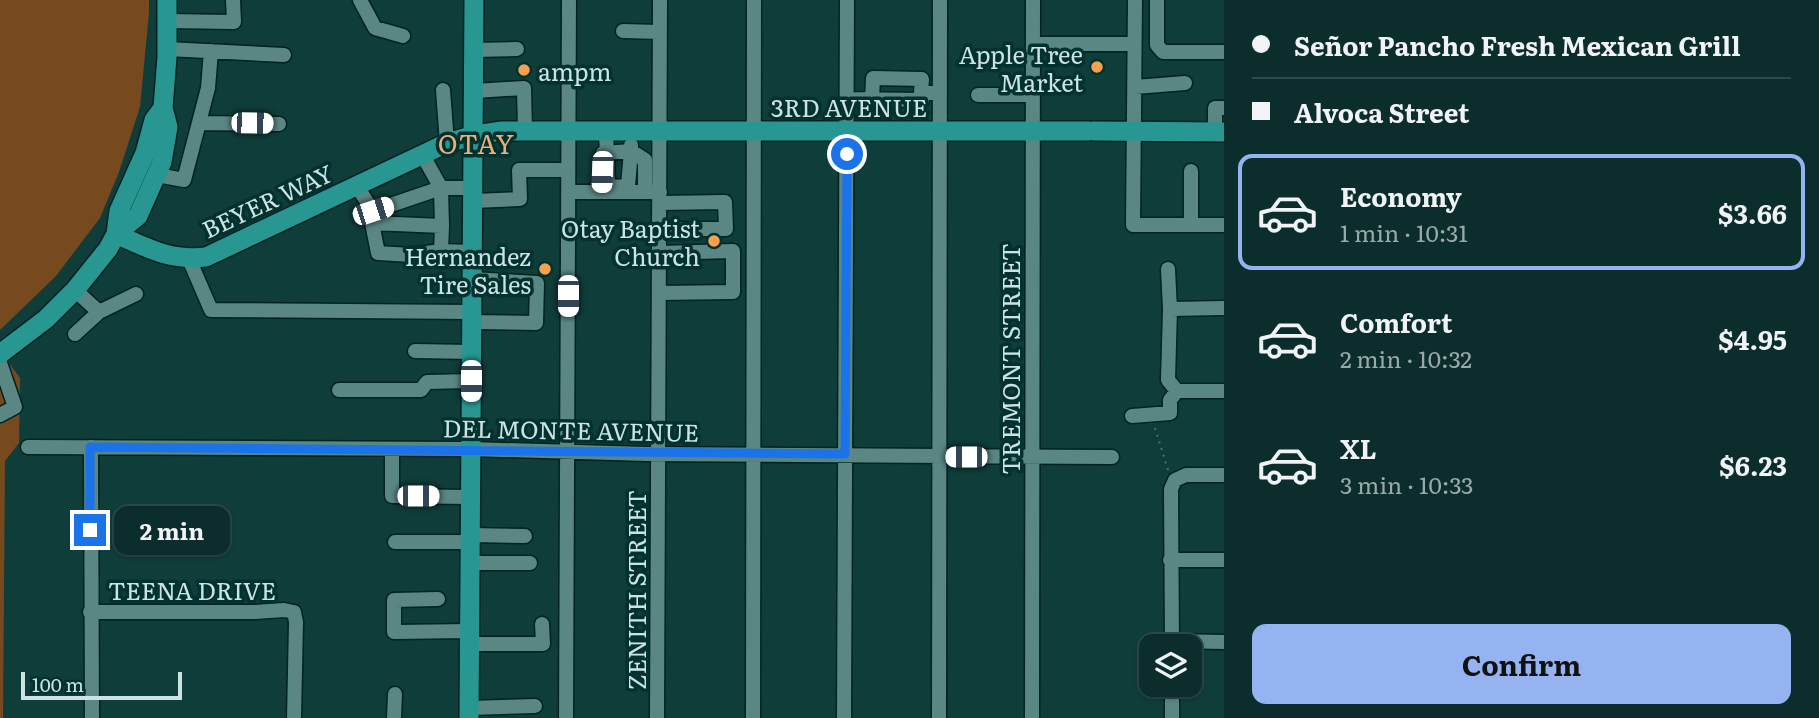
<!DOCTYPE html>
<meta charset="utf-8">
<style>
:root{--surface:#0b2e2c;--page:#143634;--text:#f1f3f6;--muted:#9aa8a9;--line:#2b4a48;--accent:#95b2f1}
body{margin:0;font-family:Literata,serif;background:var(--page);color:var(--text);height:100vh;display:flex;flex-direction:column;font-size:26px;white-space:nowrap}
*{box-sizing:border-box;margin:0}
p{font-size:23px;color:var(--muted)}
.icon{flex:none;width:38px;height:38px;fill:none;stroke:currentColor;stroke-width:2;stroke-linecap:round;stroke-linejoin:round}
.map{position:relative;flex:1;overflow:hidden}
.sheet{display:flex;flex-direction:column;background:var(--surface);width:595px}
.sheet>*{flex:none}
.top-card{display:grid;align-content:center;height:154px;padding:0 28px;background:var(--surface)}
.fabs{position:absolute;left:1139px;top:634px;display:grid;gap:14px}
.fabs a{display:grid;place-items:center;width:63px;height:63px;border-radius:14px;background:var(--surface);box-shadow:0 2px 5px #0004,0 0 0 2px var(--line);font-size:35px}
.scale{position:absolute;left:21px;bottom:18px;width:161px;box-sizing:border-box;padding-left:7px;border:4px solid #cce3e1;border-top:0;font-size:19px;line-height:24px;white-space:nowrap;color:#cce3e1;-webkit-text-stroke:5px #023230;paint-order:stroke}
.end{position:absolute;width:32px;height:32px;margin:-16px;border:9px solid #1a73e8;background:#fff;box-shadow:0 0 0 4px #fff}
.from{border-radius:50%}
.bubble{position:absolute;height:49px;border-radius:14px;background:var(--surface);box-shadow:0 2px 5px #0004,0 0 0 2px var(--line);font-size:23px;font-weight:700;line-height:49px;text-align:center}
.car{position:absolute;width:21px;height:42px;margin:-21px -10px;border-radius:9px;box-shadow:0 0 5px 2px #0007;background:linear-gradient(#fff 24%,#345 0 40%,#fff 0 76%,#345 0 86%,#fff 0)}
.top-card b{display:flex;align-items:center;gap:24px;height:66px;font-size:26px}
.top-card b+b{border-top:2px solid var(--line)}
.top-card i{width:18px;height:18px;background:var(--text)}
ul{padding:0;list-style:none}
li{display:flex;align-items:center;gap:21px;height:116px;margin:0 14px 10px;padding:0 14px;border:4px solid transparent;border-radius:14px}
li div{flex:1}
li b{display:block;font-size:26px}
li em{font-style:normal;font-weight:700}
li.selected{border-color:var(--accent)}
li>.icon{width:63px;height:63px;stroke-width:1.5}
.primary-button{display:flex;gap:14px;margin-top:auto;padding:14px 28px}
.primary-button a{flex:1;height:80px;border-radius:14px;background:var(--accent);color:#111;font-size:28px;font-weight:700;line-height:80px;text-align:center}
main{display:flex;flex:1;min-height:0}
.map>svg:first-child{display:block}
</style>
<main>
<div class="map">
<svg width="1224" height="718" viewBox="0 0 1224 718">
<rect width="100%" height="100%" fill="#0f3d3a"/>
<!-- green -->
<path fill="#76491e" d="M0,0H149V13L140,107L119,172L100,218L56,276L0,330Z
M0,351L20,378L19,443L5,461L3,718H0Z"/>
<g fill="none" stroke-linecap="round" stroke-linejoin="round">
<defs>
<path id="minor" d="M360,0L375,28L403,36
M1135,0L1133,225H1224
M1157,0V45L1163,52H1224
M167,21L234,22L233,0
M623,31L660,32
M1033,44H1134
M167,49L284,55
M474,50L517,49
M1135,87L1185,83
M443,90L447,143
M475,91L524,88L525,131
M978,95H1033
M847,99L922,100L921,93H940
M872,99L873,78L922,79L921,93
M199,123L279,124
M1215,132V108H1224
M631,145V151L645,160V192
M422,154L441,188L442,226
M157,175L184,180L208,88L211,51
M356,185L373,211L372,223L442,226L441,251L473,252
M568,192H660
M601,192L603,153L631,151L628,186L608,187L606,130
M474,201L520,199L519,170H568
M373,211L441,188H474
M372,223L378,253L411,255L441,251
M1191,225V171
M659,229H726L725,202L660,203
M189,259L211,310L472,312
M1168,269L1170,309L1168,380L1177,391H1224
M75,290L99,312L136,294
M659,293L733,292V251L659,253
M1170,309L1224,308
M472,322L536,323L537,283L473,279
M75,334L99,312
M415,351L472,352
M0,363L15,407L0,415
M339,390H421L427,382L471,381
M1132,416L1170,413V400L1177,391
M28,447L470,449L647,454L1112,457
M91,447L92,718
M392,449V496L470,497
M470,535L525,536
M395,542H470
M1170,560H1224
M470,563H530
M438,599L394,600V632L469,631
M90,612H255L284,610L294,612L296,622L294,718
M1172,641L1224,642
M469,644H543L542,624
M1172,646L1171,489L1175,480L1186,475H1224
M469,708L535,706
M394,718L395,694
M566,718L569,0
M657,718L660,0
M753,718L754,0
M844,718L847,0
M939,718L940,0
M1032,718L1033,0
M1172,718V684"/>
<path id="major" d="M1093,131L1224,132
M116,234C147,248 170,261 206,257L447,143L475,135L502,131H1089
M116,234L138,216L162,162L168,127L163,108L167,57V0
M0,354L46,319L75,290L108,249L116,234L119,211L145,153L154,120L163,108
M469,718L474,0"/>
</defs>
<!-- minor casing -->
<use href="#minor" stroke="#002220" stroke-width="17"/>
<!-- major casing -->
<use href="#major" stroke="#002220" stroke-width="22"/>
<!-- path -->
<path stroke="#4a716e" stroke-width="2" stroke-dasharray="2 5" stroke-linecap="butt" d="M1155,428L1168,470"/>
<!-- minor -->
<use href="#minor" stroke="#5a8683" stroke-width="14"/>
<!-- major -->
<use href="#major" stroke="#289792" stroke-width="19"/>
</g>
<g fill="none" stroke-linecap="round" stroke-linejoin="round">
<!-- route -->
<path stroke="#1a73e8" stroke-width="9" d="M90,530V447L845,454L847,154"/>
</g>
<!-- markers -->
<g fill="#f9a04c" stroke="#023230" stroke-width="2.5">
<circle cx="1097" cy="67" r="7"/>
<circle cx="524" cy="70" r="7"/>
<circle cx="714" cy="241" r="7"/>
<circle cx="545" cy="269" r="7"/>
</g>
<g text-anchor="middle" dominant-baseline="central" stroke-width="7" stroke-linejoin="round" paint-order="stroke">
<!-- poi labels -->
<g font-size="24" fill="#cce3e1" stroke="#023230" text-anchor="end">
<text x="1083" y="53">Apple Tree<tspan x="1083" dy="28">Market</tspan></text>
<text x="538" y="70" text-anchor="start">ampm</text>
<text x="700" y="227">Otay Baptist<tspan x="700" dy="28">Church</tspan></text>
<text x="531" y="255">Hernandez<tspan x="531" dy="28">Tire Sales</tspan></text>
</g>
<!-- street labels -->
<g font-size="24" fill="#cce3e1" stroke="#023230">
<text x="849" y="106">3RD AVENUE</text>
<text transform="translate(267 200) rotate(-25)">BEYER WAY</text>
<text transform="translate(1009 359) rotate(-90)">TREMONT STREET</text>
<text transform="translate(571 429) rotate(1)">DEL MONTE AVENUE</text>
<text x="192" y="589">TEENA DRIVE</text>
<text transform="translate(635 590) rotate(-90)">ZENITH STREET</text>
</g>
<!-- neighbourhood labels -->
<g font-size="26" letter-spacing="2" fill="#edaf7a" stroke="#023230">
<text x="477" y="142">OTAY</text>
</g>
</g>
</svg>
<div class="fabs">
<a><svg class="icon" aria-label="layers" viewBox="0 0 24 24"><path d="M12 4l9 5-9 5-9-5zM3 14l9 5 9-5"/></svg></a>
</div>
<div class="scale">100 m</div>
<i class="end from" style="left:847px;top:154px"></i>
<i class="end" style="left:90px;top:530px"></i>
<div class="bubble" style="left:114px;top:506px;width:116px">2 min</div>
<i class="car" style="left:252px;top:123px;rotate:91deg"></i>
<i class="car" style="left:602px;top:172px;rotate:182deg"></i>
<i class="car" style="left:373px;top:211px;rotate:72deg"></i>
<i class="car" style="left:568px;top:296px;rotate:180deg"></i>
<i class="car" style="left:471px;top:381px;rotate:180deg"></i>
<i class="car" style="left:966px;top:457px;rotate:270deg"></i>
<i class="car" style="left:418px;top:496px;rotate:90deg"></i>
</div>
<section class="sheet">
<div class="top-card">
<b><i class="from"></i>Señor Pancho Fresh Mexican Grill</b>
<b><i></i>Alvoca Street</b>
</div>
<ul>
<li class="selected"><svg class="icon" aria-label="car" viewBox="0 0 24 24"><path d="M5 17H2v-5l4-1 3-4h7l3 4 3 1v5h-3M9 17h6M6 11h13"/><circle cx="7" cy="17" r="2"/><circle cx="17" cy="17" r="2"/></svg><div><b>Economy</b><p>1 min · 10:31</p></div><em>$3.66</em></li>
<li><svg class="icon" aria-label="car" viewBox="0 0 24 24"><path d="M5 17H2v-5l4-1 3-4h7l3 4 3 1v5h-3M9 17h6M6 11h13"/><circle cx="7" cy="17" r="2"/><circle cx="17" cy="17" r="2"/></svg><div><b>Comfort</b><p>2 min · 10:32</p></div><em>$4.95</em></li>
<li><svg class="icon" aria-label="car" viewBox="0 0 24 24"><path d="M5 17H2v-5l4-1 3-4h7l3 4 3 1v5h-3M9 17h6M6 11h13"/><circle cx="7" cy="17" r="2"/><circle cx="17" cy="17" r="2"/></svg><div><b>XL</b><p>3 min · 10:33</p></div><em>$6.23</em></li>
</ul>
<div class="primary-button"><a>Confirm</a></div>
</section>
</main>
